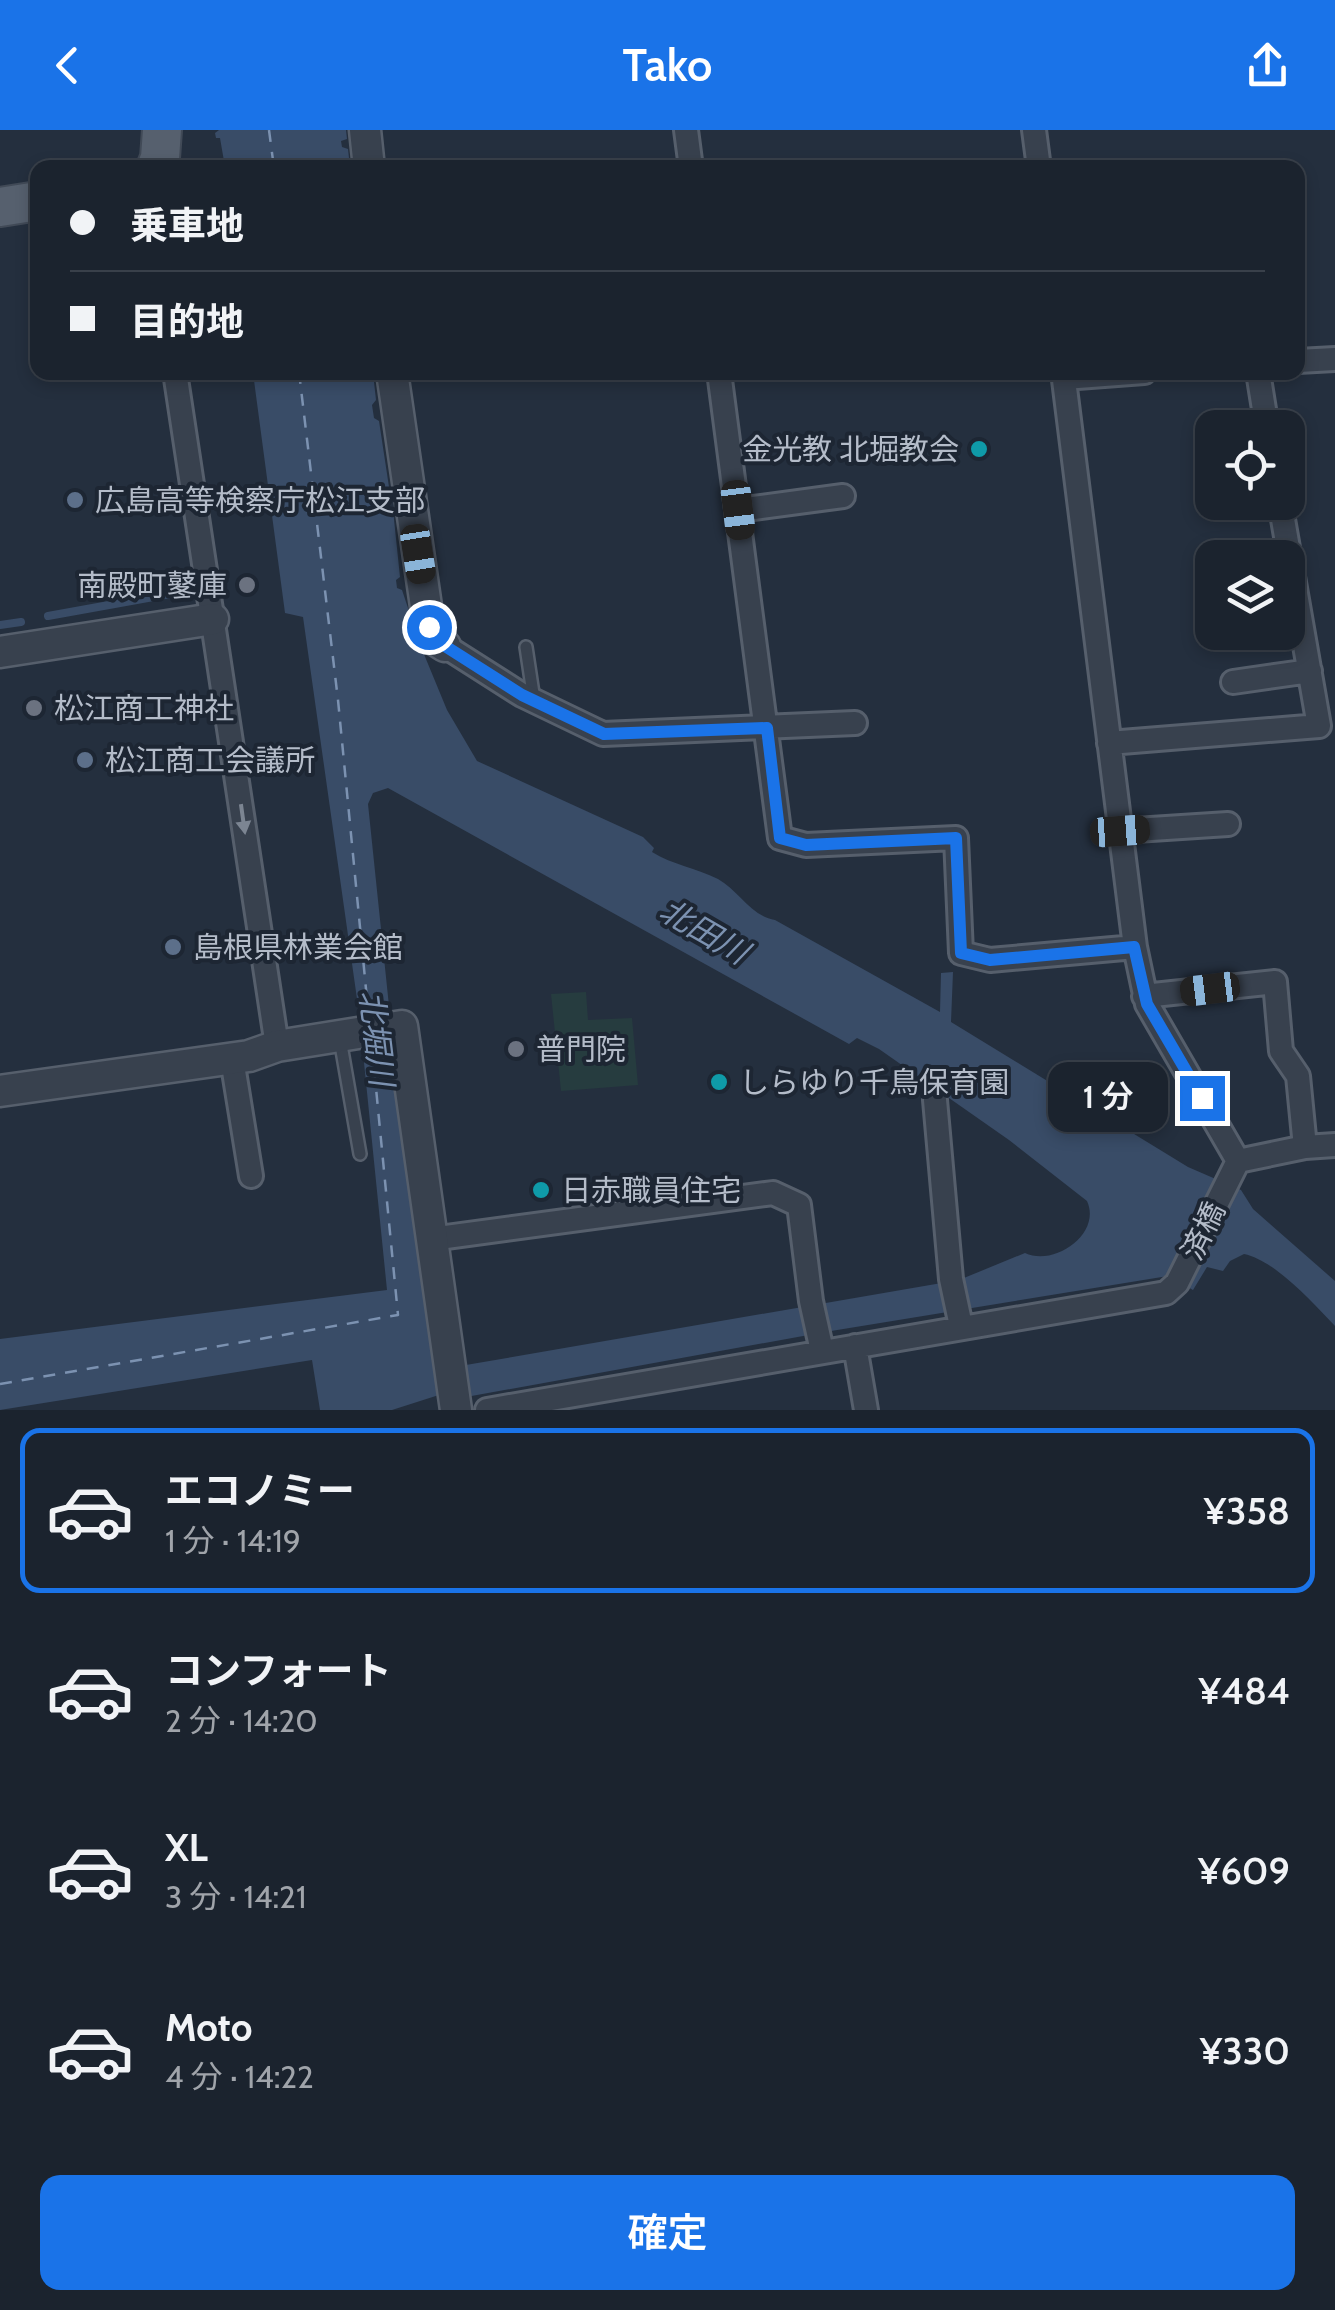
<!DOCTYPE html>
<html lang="ja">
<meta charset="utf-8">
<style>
:root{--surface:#1b232e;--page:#242b36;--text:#f1f3f6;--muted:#a0a4aa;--line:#39404a;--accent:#1a73e8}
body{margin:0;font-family:Cabin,"Noto Sans JP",sans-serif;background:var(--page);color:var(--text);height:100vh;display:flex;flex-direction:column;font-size:38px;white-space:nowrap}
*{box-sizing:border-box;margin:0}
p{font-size:32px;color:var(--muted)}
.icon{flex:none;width:55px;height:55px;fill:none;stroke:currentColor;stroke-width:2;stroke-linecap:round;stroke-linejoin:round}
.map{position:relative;height:1280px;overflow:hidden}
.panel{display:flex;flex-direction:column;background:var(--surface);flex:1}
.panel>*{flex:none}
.guide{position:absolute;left:30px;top:30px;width:1275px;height:220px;border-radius:20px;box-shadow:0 5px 15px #0003,0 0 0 2px var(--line);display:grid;align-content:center;height:220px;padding:0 40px;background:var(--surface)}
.tools{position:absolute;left:1195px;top:280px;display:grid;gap:20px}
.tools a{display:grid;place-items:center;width:110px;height:110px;border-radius:20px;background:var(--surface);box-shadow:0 5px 15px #0003,0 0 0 2px var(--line);font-size:50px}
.end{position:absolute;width:45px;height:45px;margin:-22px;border:12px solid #1a73e8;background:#fff;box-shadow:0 0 0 5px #fff}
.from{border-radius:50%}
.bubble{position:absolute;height:70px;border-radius:20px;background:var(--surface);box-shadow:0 5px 15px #0003,0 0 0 2px var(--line);font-size:32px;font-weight:600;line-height:70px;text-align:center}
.car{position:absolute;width:30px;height:60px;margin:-30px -15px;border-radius:12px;box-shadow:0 0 8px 2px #0007;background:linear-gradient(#222 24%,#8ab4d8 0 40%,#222 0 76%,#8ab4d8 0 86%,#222 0)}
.guide b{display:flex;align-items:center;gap:35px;height:95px;font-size:38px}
.guide b+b{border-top:2px solid var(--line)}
.guide i{width:25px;height:25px;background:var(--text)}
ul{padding:18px 0 0;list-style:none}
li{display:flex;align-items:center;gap:30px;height:165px;margin:0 20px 15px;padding:0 20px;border:5px solid transparent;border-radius:20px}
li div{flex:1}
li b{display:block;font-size:38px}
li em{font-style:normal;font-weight:600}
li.on{border-color:var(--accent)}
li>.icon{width:90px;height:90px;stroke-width:1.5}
.primary-button{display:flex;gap:20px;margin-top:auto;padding:20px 40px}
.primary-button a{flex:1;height:115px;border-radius:20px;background:var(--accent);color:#fff;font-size:40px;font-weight:600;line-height:115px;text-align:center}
header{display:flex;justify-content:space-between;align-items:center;height:130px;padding:0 40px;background:var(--accent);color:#fff;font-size:45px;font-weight:600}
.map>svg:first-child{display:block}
</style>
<header><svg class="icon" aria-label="back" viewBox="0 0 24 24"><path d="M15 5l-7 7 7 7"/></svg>Tako<svg class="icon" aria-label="share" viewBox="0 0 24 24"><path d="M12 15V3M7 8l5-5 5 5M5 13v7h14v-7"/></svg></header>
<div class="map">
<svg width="1335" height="1280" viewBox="0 0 1335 1280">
<rect width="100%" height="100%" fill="#242f3e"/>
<!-- green -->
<path fill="#263c3f" d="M586,862L588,890L632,888L638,955L561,961L551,864Z"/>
<!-- water -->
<path fill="#394c67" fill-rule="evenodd" d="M219,0H346L347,9L341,11L342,17L348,19L350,37H225L220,8H216L215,3Z
M253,243H373L376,270L372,275L374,288L379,291L389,357L385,361L387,378L393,380L400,447L396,450L397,458L402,460L421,517L447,580L477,631L643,707L654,718L652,722C673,735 696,738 718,749C738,760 752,787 775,790L940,882L941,843L953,842L951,892L1188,1037L1241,1060L1253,1079L1335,1151V1196C1313,1173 1276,1131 1244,1124L1230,1131L1223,1141L1207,1137L1193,1160L1168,1146L825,1202L466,1267L442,1264L392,1280H320L312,1230L0,1280V1209L387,1160L359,883L303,487L285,483ZM388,658L849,914L857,908L879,919L1009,1010L1087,1071C1102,1104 1054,1137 1025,1123L959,1150L460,1236L394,924L368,674L373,663Z"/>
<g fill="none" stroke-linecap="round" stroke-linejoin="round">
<!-- stream -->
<path stroke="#394c67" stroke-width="8" d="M48,486L170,464
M0,495L21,492"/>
<!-- ferry -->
<path stroke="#7c92b1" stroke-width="2.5" stroke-dasharray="12 10" stroke-linecap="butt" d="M269,0L274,38
M299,242L338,570L369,890
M0,1254L398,1185L372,917"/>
<defs>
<path id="service" d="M526,517L534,570
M340,909L360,1024"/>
<path id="minor" d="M686,0L691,38
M1034,0L1039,38
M1298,231L1335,229
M175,242L277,916
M719,242L780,708L806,715L956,708L961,823L990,830L1135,817
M1258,242L1267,298
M1064,248L1144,242
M738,380L843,366
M445,516L522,565L603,604L855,593
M1233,552L1310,541
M1109,613L1319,596L1280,372
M1120,701L1228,694
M1144,866L1275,852L1281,921L1298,946L1305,1017
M232,929L251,1046
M935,970L951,1149L961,1196
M1238,1031L1305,1017L1335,1015
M431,1109L773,1063L799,1075L811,1171L822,1221
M855,1216L866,1280
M487,1280L1166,1163L1177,1153L1238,1031L1147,874L1135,817L1063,242"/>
<path id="tertiary" d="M365,0L369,38
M392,242L429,497L434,509L445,516
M0,522L213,489
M0,961L249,926L277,916L402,896L456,1280"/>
<path id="primary" d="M156,38L160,28L162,0
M0,77L38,71"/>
</defs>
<!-- service casing -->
<use href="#service" stroke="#565f6c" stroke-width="16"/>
<!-- minor casing -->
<use href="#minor" stroke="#565f6c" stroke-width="28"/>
<!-- tertiary casing -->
<use href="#tertiary" stroke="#565f6c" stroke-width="35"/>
<!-- primary casing -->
<use href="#primary" stroke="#414a57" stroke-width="42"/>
<!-- service -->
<use href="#service" stroke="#38414e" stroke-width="11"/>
<!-- minor -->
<use href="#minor" stroke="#38414e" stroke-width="22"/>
<!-- tertiary -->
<use href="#tertiary" stroke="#38414e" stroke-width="30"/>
<!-- primary -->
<use href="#primary" stroke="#56606e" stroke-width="38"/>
</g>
<!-- one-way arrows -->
<defs><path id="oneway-solid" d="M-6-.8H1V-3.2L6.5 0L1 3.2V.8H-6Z" transform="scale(2.5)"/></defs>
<use fill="#7c8592" href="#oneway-solid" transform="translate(243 689) rotate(82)"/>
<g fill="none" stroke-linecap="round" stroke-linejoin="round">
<!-- route -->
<path stroke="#1a73e8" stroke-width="12" d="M429,497L434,509L522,565L604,604L767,598L780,708L806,715L956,708L961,823L990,830L1134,817L1147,874L1202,968"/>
</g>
<!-- markers -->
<g fill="#0f9aa8" stroke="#1d2633" stroke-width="4">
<circle cx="979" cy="319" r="10"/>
<circle cx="719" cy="952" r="10"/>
<circle cx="541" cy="1060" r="10"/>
</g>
<g fill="#5c6f8a" stroke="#1d2633" stroke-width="4">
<circle cx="75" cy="370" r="10"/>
<circle cx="85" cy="630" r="10"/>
<circle cx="173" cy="817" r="10"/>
</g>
<g fill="#6b7280" stroke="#1d2633" stroke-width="4">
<circle cx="247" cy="455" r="10"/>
<circle cx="34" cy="578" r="10"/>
<circle cx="516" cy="919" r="10"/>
</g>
<g text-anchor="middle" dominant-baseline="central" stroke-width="8" stroke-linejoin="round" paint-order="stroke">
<!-- poi labels -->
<g font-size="30" fill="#b4bcc9" stroke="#1d2633" text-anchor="start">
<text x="959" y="319" text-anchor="end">金光教 北堀教会</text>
<text x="95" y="370">広島高等検察庁松江支部</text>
<text x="227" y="455" text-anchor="end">南殿町鼕庫</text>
<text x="54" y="578">松江商工神社</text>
<text x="105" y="630">松江商工会議所</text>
<text x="193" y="817">島根県林業会館</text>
<text x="536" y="919">普門院</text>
<text x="739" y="952">しらゆり千鳥保育園</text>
<text x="561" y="1060">日赤職員住宅</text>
</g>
<!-- street labels -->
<g font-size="30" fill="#b4bcc9" stroke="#1d2633">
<text transform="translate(1203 1101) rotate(-64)">済橋</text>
</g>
<!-- water labels -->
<g font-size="32" font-style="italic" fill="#7c92b1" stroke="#1d2633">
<text transform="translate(704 801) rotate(30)">北田川</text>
<text transform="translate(377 908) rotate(83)">北堀川</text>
</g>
</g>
</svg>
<div class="tools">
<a><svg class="icon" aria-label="locate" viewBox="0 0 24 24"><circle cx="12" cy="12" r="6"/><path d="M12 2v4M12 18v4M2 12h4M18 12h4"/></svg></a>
<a><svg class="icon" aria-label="layers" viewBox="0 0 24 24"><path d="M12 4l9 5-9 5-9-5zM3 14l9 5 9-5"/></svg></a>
</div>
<i class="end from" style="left:429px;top:497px"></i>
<i class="end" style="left:1202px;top:968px"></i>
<div class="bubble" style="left:1048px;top:932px;width:120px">1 分</div>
<i class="car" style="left:738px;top:380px;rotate:173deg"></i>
<i class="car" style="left:418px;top:424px;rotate:171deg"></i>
<i class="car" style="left:1120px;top:701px;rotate:86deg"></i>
<i class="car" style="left:1210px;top:859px;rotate:263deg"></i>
<div class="guide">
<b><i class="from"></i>乗車地</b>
<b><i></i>目的地</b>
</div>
</div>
<section class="panel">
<ul>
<li class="on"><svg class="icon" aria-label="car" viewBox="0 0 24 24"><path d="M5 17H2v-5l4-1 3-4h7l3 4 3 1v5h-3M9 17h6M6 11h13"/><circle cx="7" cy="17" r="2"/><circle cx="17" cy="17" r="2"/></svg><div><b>エコノミー</b><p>1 分 · 14:19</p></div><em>¥358</em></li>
<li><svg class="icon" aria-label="car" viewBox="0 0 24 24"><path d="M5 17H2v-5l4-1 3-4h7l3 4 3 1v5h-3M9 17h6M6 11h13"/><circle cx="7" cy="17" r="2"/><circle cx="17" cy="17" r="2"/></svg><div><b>コンフォート</b><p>2 分 · 14:20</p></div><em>¥484</em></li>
<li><svg class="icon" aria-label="car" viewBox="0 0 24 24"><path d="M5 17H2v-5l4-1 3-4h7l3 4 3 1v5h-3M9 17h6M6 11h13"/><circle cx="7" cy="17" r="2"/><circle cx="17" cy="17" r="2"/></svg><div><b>XL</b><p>3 分 · 14:21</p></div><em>¥609</em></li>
<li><svg class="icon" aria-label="car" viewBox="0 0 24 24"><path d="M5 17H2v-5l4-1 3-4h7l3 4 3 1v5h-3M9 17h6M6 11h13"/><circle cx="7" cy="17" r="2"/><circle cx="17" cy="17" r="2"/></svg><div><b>Moto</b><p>4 分 · 14:22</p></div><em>¥330</em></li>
</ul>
<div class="primary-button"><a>確定</a></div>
</section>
